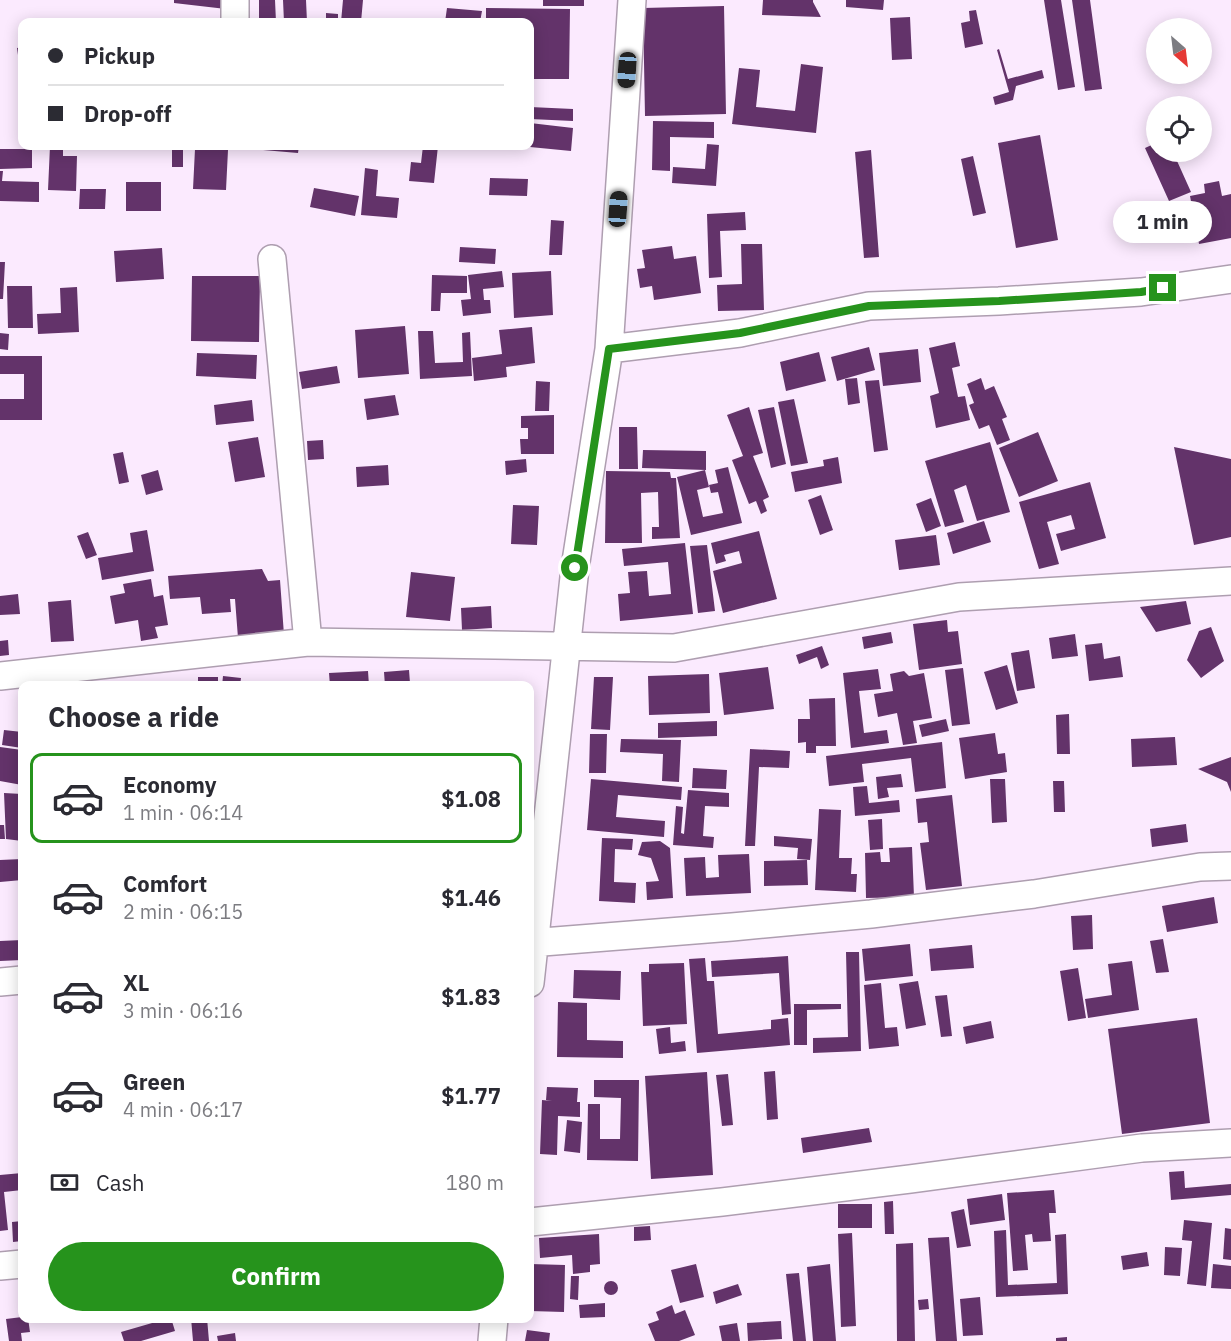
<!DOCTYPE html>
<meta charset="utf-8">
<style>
:root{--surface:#fff;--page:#f7f7f7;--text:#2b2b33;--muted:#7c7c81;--line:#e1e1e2;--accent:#26931c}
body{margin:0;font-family:"IBM Plex Sans",sans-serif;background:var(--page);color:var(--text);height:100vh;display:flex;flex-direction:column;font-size:22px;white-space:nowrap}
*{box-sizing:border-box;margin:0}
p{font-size:20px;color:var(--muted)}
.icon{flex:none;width:33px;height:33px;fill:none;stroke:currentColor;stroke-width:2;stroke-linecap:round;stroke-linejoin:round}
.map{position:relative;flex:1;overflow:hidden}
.sheet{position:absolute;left:18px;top:681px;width:516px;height:642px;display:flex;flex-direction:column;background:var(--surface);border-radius:12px;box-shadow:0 3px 15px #0003}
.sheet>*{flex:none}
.banner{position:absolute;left:18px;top:18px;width:516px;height:132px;border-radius:12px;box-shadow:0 3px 15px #0003;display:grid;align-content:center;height:132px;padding:0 30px;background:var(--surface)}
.needle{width:39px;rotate:152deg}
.tools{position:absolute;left:1146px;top:18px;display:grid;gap:12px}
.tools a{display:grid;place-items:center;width:66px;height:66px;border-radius:50%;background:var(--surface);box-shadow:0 3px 15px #0003;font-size:30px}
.end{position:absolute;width:27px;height:27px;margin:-14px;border:8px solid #26931c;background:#fff;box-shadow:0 0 0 3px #fff}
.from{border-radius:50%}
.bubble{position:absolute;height:42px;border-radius:21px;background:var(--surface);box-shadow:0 3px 15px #0003;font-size:20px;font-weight:700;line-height:42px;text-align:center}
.car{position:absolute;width:18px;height:36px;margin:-18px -9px;border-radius:8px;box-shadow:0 0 4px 2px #0007;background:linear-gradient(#222 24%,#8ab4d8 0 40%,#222 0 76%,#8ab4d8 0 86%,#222 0)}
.banner b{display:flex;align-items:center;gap:21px;height:57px;font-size:22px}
.banner b+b{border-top:2px solid var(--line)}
.banner i{width:15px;height:15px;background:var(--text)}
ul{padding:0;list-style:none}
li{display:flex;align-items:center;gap:18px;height:90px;margin:0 12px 9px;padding:0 18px;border:3px solid transparent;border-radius:12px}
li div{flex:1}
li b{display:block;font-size:22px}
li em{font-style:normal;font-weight:700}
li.on{border-color:var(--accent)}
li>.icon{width:54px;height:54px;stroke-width:1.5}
h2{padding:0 30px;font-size:27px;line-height:72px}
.pay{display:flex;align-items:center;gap:15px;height:66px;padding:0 30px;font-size:22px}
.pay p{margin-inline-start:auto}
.button{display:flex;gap:12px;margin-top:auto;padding:12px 30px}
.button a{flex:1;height:69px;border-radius:36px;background:var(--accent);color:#fff;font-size:24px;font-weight:700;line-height:69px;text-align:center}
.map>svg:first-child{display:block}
</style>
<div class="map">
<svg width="1231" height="1341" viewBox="0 0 1231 1341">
<rect width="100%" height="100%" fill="#fbeafe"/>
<!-- building -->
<path fill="#63336a" d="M174,0H227L226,9L174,3Z
M259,0H275L276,22H259Z
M283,0H306L307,22H284Z
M343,0H363L361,22H341Z
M543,0H584V6H543Z
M763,0H813V2L821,17L762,15Z
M846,0H884L883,10L846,7Z
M1044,0H1061L1075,87L1058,90Z
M1072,0H1090L1102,89L1085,91Z
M724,6L726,114L645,116L643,8Z
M447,8L482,11L480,22H445Z
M486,8L570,9L569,79H530V22H486Z
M976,10L983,44L965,48L961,23L970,21L969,11Z
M326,13L338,14V22H326Z
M910,17L912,59L892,60L890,18Z
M148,18L161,20V22H148Z
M22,47V76H21L17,48Z
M999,49L1008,79L1042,70L1044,78L1016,86L1013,100L995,105L993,97L1009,92L997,50Z
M801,64L823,67L816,133L732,124L739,68L760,70L756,107L795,111Z
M530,107L573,109V121L530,119Z
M653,121L714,122V138L670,137V171L652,170Z
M530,123L573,128L571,151L530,147Z
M1040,135L1058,240L1016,248L998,143Z
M1156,143V152H1173L1191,192L1169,201L1145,148Z
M707,144L719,145L716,186L672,183L673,167L705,169Z
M50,146H63V156H77L76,191L48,190Z
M172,146H183V167H172Z
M264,146H299L298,153L263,150Z
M423,146H438L434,183L409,181L411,162L421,163Z
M0,149H32V168L0,169Z
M195,149L228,150L226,190L193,189Z
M871,150L879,257L864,258L855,152Z
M973,156L986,213L973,216L961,159Z
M365,168L378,170L376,196L399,198L397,218L361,215Z
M0,171H3L2,181L39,182V202L0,201Z
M490,178L528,179L527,196L489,195Z
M1219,181L1222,196L1231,194V238L1199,244L1190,196L1205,193L1204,184Z
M126,182H161V211H126Z
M314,188L359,196L355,216L310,207Z
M80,189H106L105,209H79Z
M745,212L746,230L720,231L722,277L709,278L707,214Z
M551,220L564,221L562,255H549Z
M741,244H762L764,310L718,311L717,285L742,284Z
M672,246L674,259L696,256L701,293L654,300L652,286L640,288L637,269L645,268L642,250Z
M460,247L496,249L495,264L459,262Z
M162,248L164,279L116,282L114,251Z
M0,262H5L3,299H0Z
M502,271L504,287L483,289L484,300H490L491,313L463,316L461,300L471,299L468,275Z
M551,271L553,315L514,318L512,273Z
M432,275L467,276V293H441L440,311H431Z
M192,276H260L259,342L191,341Z
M7,286H32L33,328H8Z
M77,287L79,332L38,334L37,314L61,313L60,288Z
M405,326L409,374L358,378L355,330Z
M532,327L535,363L506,367L507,377L474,381L472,358L502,354L499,330Z
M418,331H433L435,363L463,362L462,333L470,332L472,376L420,379Z
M0,333L9,334L8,350L0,349Z
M955,342L960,366L952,368L958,397L965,396L970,420L936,428L930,396L939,393L929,348Z
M869,347L875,370L837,381L831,357Z
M918,349L921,382L883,386L879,353Z
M819,352L826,381L786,391L780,362Z
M197,353L257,355L256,379L196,376Z
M0,356H42V420H0V399H24V374H0Z
M337,366L340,383L302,389L299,372Z
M857,378L860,403L848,405L845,379Z
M981,378L985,390L994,386L1007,417L1002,419L1010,440L997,445L989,425L979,429L969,405L974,403L967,384Z
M879,380L888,450L874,452L865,381Z
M536,381L550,382L549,411H535Z
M395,395L399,415L367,420L364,399Z
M794,399L808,463L791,466L778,402Z
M252,400L254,421L216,425L214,405Z
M749,407L763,453L753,456L769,497L763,500L767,511L761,514L756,501L749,504L732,460L743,456L727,415Z
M774,407L786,464L771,468L758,410Z
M554,415V454H521L520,439H528V428H521V416Z
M619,427H637L638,469H619Z
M1038,432L1058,481L1019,497L999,448Z
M258,437L265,477L235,482L228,442Z
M323,440L324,459L308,460L307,441Z
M990,442L1010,512L977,521L966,485L954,490L964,522L945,527L925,461Z
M1174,447L1231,459V537L1194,545Z
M643,450L706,451V470L642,468Z
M123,452L129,482L119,484L113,454Z
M838,457L842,483L795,492L791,472L824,466L823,460Z
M526,459L527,472L506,475L505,461Z
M388,465L389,485L357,487L356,467Z
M728,467L742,523L691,535L677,477L705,470L709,487L697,490L703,517L723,513L718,492L711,493L709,485L718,483L715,470Z
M158,470L163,490L146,495L141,475Z
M606,471L670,472L671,478H676L680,538L652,539V527H659L658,492L641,493L642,543H605Z
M1090,482L1106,538L1061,551L1056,534L1075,529L1071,515L1047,522L1059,564L1039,569L1019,502Z
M821,495L833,530L820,535L808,500Z
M931,498L941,526L926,532L916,504Z
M513,505L539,506L537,545L511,544Z
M984,521L991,542L953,554L947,533Z
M147,530L154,571L102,580L98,558L133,552L130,533Z
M759,531L777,599L723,613L713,571L742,563L739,551L724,555L726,561L716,564L711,543Z
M88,532L97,555L86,559L77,536Z
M936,535L940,565L899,570L895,540Z
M685,543L693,614L620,621L618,594L630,593L628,572L647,571L649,596L671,594L668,562L624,566L622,549Z
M707,545L715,611L698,613L690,546Z
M262,569L268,581L280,580L284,635L238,638L235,599H230L231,612L202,614L200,597L170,599L168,576Z
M411,572L455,577L450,621L406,617Z
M151,579L154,597L163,595L168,625L155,627L158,638L141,641L138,620L115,624L110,596L125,593L123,584Z
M18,594L20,614L0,615V596Z
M71,600L74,641L51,642L48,602Z
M1186,601L1191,624L1156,632L1140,607Z
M491,606L492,628L462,630L461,608Z
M947,620L948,632L958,631L962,664L919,670L913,624Z
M1211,627L1224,661L1201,678L1187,660L1199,631Z
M891,632L893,643L864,649L862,637Z
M1075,634L1078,656L1052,659L1049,638Z
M8,640L9,655L0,656V641Z
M1102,643L1104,659L1120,656L1123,677L1089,681L1085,645Z
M822,646L829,665L821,669L817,657L799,664L796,655Z
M1029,650L1035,688L1017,691L1011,653Z
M1007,665L1018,703L996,710L984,672Z
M768,667L774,709L724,715L719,673Z
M963,668L970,724L952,726L945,670Z
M878,669L881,689L859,691L864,733L887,730L889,743L851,748L843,673Z
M409,670L410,683L400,684V686H385L384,672Z
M368,671L369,686H330L329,673Z
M904,671L909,676L924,673L932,718L913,721L917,743L903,745L897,713L878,717L874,694L893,691L890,674Z
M709,674L710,713L649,715L648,676Z
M223,676L241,678L240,686H222Z
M198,677H218V686H198Z
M594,677H613L610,730L591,729Z
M835,698L836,746H816V753H806V742L798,743V719H810L809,699Z
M1069,714L1070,754H1057L1056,715Z
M946,719L949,731L922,737L919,725Z
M717,721V736L658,738V723Z
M4,730L22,732V748L2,745Z
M995,733L998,754L1005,753L1007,772L965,779L959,738Z
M590,734H607L606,773H589Z
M1175,737L1177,765L1132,767L1131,739Z
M621,739L681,740L679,782L662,781L663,754L620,752Z
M942,742L946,788L915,792L911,758L862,764L864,782L829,786L826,756Z
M0,747L22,750V785L0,781Z
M750,749L790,751L789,768L759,767L755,846H745Z
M1231,757V792L1227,782L1198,769Z
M693,768L727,770L726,789L692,788Z
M901,774L903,787L887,788L889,797L878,799L876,777Z
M591,779L682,787L681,800L618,795L616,817L665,821L664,837L587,830Z
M990,779H1005L1007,822L992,823Z
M1053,781H1064L1065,812H1054Z
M867,786L869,803L899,800L900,812L855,816L853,787Z
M688,790L729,793V807L705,806L703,836L714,837L713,848L673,845L676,806L683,807L681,833L684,834Z
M4,793L22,794V841L6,839Z
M952,795L962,886L926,890L920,843L929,842L927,822L918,823L916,799Z
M819,809L841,810L839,858H852L851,874H857L856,892L815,890Z
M882,819L883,849L870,850L868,820Z
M1186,824L1188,842L1152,847L1150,829Z
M0,825H4L5,839H0Z
M774,836L812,839L810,860L797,859L798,848L774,846Z
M602,838L633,839L632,850L615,849L614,882L636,883L635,903L599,901Z
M660,841L670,848L673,898L647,900L646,882L659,881L651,858L638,855L642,842Z
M912,847L914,897L866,898L865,853L880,852L881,862H890L889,848Z
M749,854L751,893L686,896L684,858L705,857L706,878L719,877L718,855Z
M22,859V880L0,882V860Z
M807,860L808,885L764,886V861Z
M1214,897L1218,923L1167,932L1162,906Z
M1092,915L1093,949L1073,950L1071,916Z
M1163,939L1169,972L1156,973L1150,941Z
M22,940V960L0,961V941Z
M910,944L913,976L865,981L862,949Z
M972,945L974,968L931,971L929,949Z
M846,952H859L861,1051L813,1053V1038L848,1037Z
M788,956L791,1014L782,1015L779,973L712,977L711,961Z
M705,958L707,981H714L718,1034L771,1029V1020L788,1018L790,1045L697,1053L689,959Z
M1132,961L1139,1010L1088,1018L1085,999L1112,995L1108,964Z
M684,963L687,1024L643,1026L641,972H649V964Z
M1078,968L1086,1018L1068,1021L1060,971Z
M574,970L621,971L620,1000L573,998Z
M918,981L926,1025L906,1029L899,984Z
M881,983L885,1028L897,1027L899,1046L869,1049L864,985Z
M947,995L952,1036L941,1037L935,996Z
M558,1002L587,1003V1040L623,1041V1058L557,1057Z
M794,1004H841V1009L807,1010V1045H794Z
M1197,1018L1210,1123L1122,1134L1108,1029Z
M991,1021L994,1038L966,1044L963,1027Z
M670,1027L671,1043L685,1041L686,1051L659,1054L656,1029Z
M775,1071L778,1119L767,1120L764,1072Z
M707,1072L713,1175L651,1179L645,1076Z
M728,1074L733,1125L722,1126L716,1075Z
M594,1080H639L638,1161L587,1160L588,1104H600V1139H620L621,1098L594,1097Z
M547,1087L578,1088L577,1102H580V1117L558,1116L557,1155L540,1154L542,1100L552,1101L546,1100Z
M567,1120L582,1122L580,1153L564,1151Z
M869,1128L872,1142L803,1153L801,1138Z
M1184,1171L1185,1188L1231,1184V1195L1171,1200L1169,1172Z
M22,1173V1190L4,1192L8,1230L0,1231V1175Z
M1054,1190L1056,1213H1049L1051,1241L1033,1242L1032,1234L1025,1235L1028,1270L1013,1271L1007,1193Z
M1002,1194L1005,1220L970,1225L967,1199Z
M893,1201L894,1234H885L884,1202Z
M838,1204H872V1228H838Z
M964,1209L971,1246L957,1248L951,1212Z
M1184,1220L1212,1223L1206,1286L1187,1284L1192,1241L1182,1240Z
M22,1221V1241L13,1242L12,1222Z
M650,1226L651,1240L634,1241V1227Z
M1225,1228L1231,1229V1260L1223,1259Z
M1006,1230L1008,1285L1057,1283L1055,1235L1066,1234L1068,1294L996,1297L994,1231Z
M852,1233L856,1326L841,1327L838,1234Z
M599,1234L600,1264L590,1265V1272L573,1274L572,1255L540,1258L539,1238Z
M949,1237L957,1341H936L928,1238Z
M913,1243L915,1341H897L896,1244Z
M1165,1247L1182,1248L1180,1276L1164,1275Z
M1147,1252L1149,1266L1123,1270L1121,1256Z
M530,1264L565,1265L564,1312L530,1311Z
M696,1264L704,1297L680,1303L671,1270Z
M830,1264L836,1341H813L807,1267Z
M1213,1264L1231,1266V1289L1211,1288Z
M799,1273L806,1341H793L786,1274Z
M571,1276H579L578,1300L570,1299Z
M604 1288a7 7 0 1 1 14 0a7 7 0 1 1-14 0Z
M738,1284L742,1295L716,1304L713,1292Z
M980,1297L983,1335L963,1336L960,1299Z
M928,1299L929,1309L919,1310L918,1300Z
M605,1303V1317L580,1318L579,1305Z
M672,1305L675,1314L685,1310L695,1335L679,1341H655L648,1324L659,1320L656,1312Z
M22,1317V1318H28L30,1332L21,1333L22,1341H9L6,1319Z
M158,1318H171L175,1331L141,1341H124L121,1332L159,1321Z
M191,1318H207L209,1341H193Z
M781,1321L782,1339L748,1341L747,1323Z
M737,1323L740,1341H722L719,1326Z
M527,1330L550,1333L549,1341H525Z
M235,1333L236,1341H218L217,1336Z
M1067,1337V1341H1056V1338Z"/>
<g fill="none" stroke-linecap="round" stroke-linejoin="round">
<defs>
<path id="minor" d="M235,22V0
M272,259L308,642
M609,349L740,333L869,306L999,301L1141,292L1231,279
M0,676L308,642L674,648L959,597L1231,581
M530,943L732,927L871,914L1034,894L1200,867L1231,866
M0,982L22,980
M530,983L575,568L609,349L632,0
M530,1222L722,1202L910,1179L1142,1148L1231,1143
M0,1266L22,1264
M492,1341L494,1318"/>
</defs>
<!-- minor casing -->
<use href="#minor" stroke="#ae9eb0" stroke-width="30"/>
<!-- minor -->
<use href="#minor" stroke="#fff" stroke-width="27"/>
</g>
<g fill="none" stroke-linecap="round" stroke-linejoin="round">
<!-- route -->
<path stroke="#26931c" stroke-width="8" d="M575,568L609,349L740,333L869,306L999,301L1141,292L1163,288"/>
</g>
</svg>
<div class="tools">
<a><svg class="needle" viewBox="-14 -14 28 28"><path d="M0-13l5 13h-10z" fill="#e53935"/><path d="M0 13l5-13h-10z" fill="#7c7c81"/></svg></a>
<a><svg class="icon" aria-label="locate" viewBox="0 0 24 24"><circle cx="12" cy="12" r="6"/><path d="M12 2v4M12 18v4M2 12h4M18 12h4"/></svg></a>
</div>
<i class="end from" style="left:575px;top:568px"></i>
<i class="end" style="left:1163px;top:288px"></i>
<div class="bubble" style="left:1113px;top:201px;width:99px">1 min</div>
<i class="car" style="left:627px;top:70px;rotate:184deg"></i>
<i class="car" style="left:618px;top:209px;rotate:4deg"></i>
<div class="banner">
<b><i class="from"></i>Pickup</b>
<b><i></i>Drop-off</b>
</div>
<section class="sheet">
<h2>Choose a ride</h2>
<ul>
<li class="on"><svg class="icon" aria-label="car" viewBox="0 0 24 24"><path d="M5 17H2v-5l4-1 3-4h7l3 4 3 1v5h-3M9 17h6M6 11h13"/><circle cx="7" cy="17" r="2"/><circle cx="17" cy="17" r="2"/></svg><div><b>Economy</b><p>1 min · 06:14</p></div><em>$1.08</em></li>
<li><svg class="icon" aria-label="car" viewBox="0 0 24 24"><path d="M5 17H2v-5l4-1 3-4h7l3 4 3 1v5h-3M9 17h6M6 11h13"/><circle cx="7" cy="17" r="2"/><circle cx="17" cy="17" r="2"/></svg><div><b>Comfort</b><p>2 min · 06:15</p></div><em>$1.46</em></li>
<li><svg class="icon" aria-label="car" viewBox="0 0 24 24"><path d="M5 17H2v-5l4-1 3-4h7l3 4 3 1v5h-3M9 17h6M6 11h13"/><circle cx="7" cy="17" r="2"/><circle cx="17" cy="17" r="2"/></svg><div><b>XL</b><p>3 min · 06:16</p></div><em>$1.83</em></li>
<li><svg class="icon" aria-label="car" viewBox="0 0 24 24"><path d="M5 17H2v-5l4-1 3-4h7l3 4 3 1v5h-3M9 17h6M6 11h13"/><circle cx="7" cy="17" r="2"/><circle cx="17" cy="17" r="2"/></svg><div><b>Green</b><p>4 min · 06:17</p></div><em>$1.77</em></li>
</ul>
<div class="pay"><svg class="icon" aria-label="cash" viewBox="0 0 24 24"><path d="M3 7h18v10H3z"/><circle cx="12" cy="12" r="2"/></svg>Cash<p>180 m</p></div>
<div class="button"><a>Confirm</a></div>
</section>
</div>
